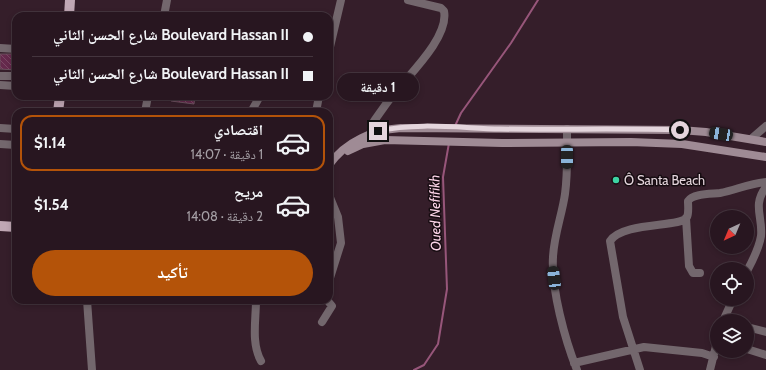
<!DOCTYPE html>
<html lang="ar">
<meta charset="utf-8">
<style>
:root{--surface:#281620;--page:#34232d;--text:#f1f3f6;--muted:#a59fa5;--line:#44353e;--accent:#b45309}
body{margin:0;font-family:Cabin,"Noto Naskh Arabic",sans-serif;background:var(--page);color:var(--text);direction:rtl;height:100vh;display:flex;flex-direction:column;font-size:15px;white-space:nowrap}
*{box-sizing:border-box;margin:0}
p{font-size:13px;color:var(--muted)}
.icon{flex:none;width:22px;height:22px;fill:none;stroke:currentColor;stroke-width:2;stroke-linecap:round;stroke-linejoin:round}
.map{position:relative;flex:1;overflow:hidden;direction:ltr}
.side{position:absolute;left:12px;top:108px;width:321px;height:196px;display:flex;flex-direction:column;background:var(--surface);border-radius:12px;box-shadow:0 2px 6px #0003,0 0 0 1px var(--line);direction:rtl}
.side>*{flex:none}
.top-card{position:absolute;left:12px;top:12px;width:321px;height:88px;border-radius:12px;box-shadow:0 2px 6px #0003,0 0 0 1px var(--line);direction:rtl;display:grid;align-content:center;height:88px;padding:0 20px;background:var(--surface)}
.needle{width:26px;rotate:224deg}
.buttons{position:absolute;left:710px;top:210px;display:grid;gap:8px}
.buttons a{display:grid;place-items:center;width:44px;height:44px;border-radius:50%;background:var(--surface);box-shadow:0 2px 6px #0003,0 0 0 1px var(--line);font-size:20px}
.end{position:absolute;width:18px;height:18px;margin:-9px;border:5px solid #e4d5dc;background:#111;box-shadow:0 0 0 2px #111}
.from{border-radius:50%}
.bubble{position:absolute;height:28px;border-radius:14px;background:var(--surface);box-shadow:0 2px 6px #0003,0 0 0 1px var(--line);font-size:13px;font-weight:700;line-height:28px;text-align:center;direction:rtl}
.car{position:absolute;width:12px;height:24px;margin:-12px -6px;border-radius:5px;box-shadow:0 0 3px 1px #0007;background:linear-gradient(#222 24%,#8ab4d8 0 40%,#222 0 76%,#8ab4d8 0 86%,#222 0)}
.top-card b{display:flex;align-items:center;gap:14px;height:38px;font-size:15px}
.top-card b+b{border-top:1px solid var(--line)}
.top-card i{width:10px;height:10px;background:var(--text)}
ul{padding:7px 0 0;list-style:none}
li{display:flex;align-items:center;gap:12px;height:56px;margin:0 8px 6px;padding:0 12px;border:2px solid transparent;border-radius:12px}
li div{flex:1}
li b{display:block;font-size:15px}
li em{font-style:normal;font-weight:700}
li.selected{border-color:var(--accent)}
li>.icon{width:36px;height:36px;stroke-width:1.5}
.action{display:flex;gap:8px;margin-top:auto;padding:8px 20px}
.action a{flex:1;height:46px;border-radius:24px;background:var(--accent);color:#fff;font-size:16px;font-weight:700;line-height:46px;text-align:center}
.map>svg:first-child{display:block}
</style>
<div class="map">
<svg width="766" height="370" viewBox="0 0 766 370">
<defs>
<pattern id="building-back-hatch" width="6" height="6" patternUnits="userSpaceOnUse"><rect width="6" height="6" fill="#65294c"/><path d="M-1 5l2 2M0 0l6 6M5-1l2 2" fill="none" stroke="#7b4765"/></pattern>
</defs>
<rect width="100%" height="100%" fill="#351e2a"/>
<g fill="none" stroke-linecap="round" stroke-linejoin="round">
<!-- stream -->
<path stroke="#97567a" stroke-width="2" d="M455,126L461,113L511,43L538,0
M414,370L424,365L438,344L447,289L443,177L449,143"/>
</g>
<!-- building -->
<path fill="url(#building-back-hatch)" stroke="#6c525f" d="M0,54H16V70L0,69Z
M172,96H195L194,104L171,101Z"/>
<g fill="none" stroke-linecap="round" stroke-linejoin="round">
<!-- minor -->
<path stroke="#73676d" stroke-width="8" d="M164,16L167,0
M0,48L16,49
M329,51L341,0
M0,76H16
M0,85L16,86
M145,112L148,96
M251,112L260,96
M316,112L319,96
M374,121C382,110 389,99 398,89C412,72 449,36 444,11L441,8L408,0
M0,128L16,129
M567,129C567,151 568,172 565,194C562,215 554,235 553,257C551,289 565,340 577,370
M751,139L766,126
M0,144L16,145
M329,195L338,217L341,243L329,281
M686,218L689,266L693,273H700
M747,271C753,260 759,248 761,236C763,217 752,205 766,187
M87,300L92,370
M256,300C256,320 251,343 261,361
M723,321L733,299
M322,322L332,306L327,300
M747,327L766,332
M747,349L766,355
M574,363L644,347L702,353L714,357
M640,370L623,317L610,241C624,221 682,228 687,217C689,213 688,206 688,201C693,193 712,194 720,193C736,190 750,183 766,182
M710,370L717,342"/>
<!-- secondary -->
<path stroke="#9f8b95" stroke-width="8" d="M348,151L363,144L385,140L502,143L631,142L682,144L766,157
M329,165C346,141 373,130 401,128L680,130L706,132L766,142"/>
<!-- primary -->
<path stroke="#c0a7b4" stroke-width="10" d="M69,16L70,0
M58,112L60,96
M0,226L16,227"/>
</g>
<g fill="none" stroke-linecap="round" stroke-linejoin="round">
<!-- route -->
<path stroke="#e4d5dc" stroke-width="5" d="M378,131C418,122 460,128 500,129C560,130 620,128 680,130"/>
</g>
<!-- markers -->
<circle fill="#3dd4a3" stroke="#160c11" stroke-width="1.5" cx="616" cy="180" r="4"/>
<g text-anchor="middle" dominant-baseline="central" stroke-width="3" stroke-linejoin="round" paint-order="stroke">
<!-- poi labels -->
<g font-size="13" fill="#e4d5dc" stroke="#160c11" text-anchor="start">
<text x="624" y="180">Ô Santa Beach</text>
</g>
<!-- water labels -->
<g font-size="14" font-style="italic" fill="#fcd4e8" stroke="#160c11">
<text transform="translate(435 213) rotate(-91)">Oued Nefifikh</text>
</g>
</g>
</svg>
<div class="buttons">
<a><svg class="needle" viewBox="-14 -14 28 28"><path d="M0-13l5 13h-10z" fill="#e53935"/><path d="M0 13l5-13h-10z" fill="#a59fa5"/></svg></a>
<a><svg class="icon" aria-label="locate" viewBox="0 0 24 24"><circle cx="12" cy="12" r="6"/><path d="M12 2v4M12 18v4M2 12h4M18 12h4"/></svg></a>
<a><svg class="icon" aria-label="layers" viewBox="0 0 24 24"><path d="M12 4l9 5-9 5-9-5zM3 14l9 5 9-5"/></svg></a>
</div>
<i class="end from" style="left:680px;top:130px"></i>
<i class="end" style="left:378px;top:131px"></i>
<div class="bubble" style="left:337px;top:73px;width:82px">1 دقيقة</div>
<i class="car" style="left:721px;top:134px;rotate:279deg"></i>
<i class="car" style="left:567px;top:157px;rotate:180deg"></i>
<i class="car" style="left:554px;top:278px;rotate:353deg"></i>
<div class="top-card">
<b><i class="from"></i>Boulevard Hassan II شارع الحسن الثاني</b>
<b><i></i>Boulevard Hassan II شارع الحسن الثاني</b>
</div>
<section class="side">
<ul>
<li class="selected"><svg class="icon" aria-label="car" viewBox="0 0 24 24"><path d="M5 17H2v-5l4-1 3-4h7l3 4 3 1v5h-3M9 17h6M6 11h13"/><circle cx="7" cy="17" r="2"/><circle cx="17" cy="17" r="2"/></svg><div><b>اقتصادي</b><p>1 دقيقة · 14:07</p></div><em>$1.14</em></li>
<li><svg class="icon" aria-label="car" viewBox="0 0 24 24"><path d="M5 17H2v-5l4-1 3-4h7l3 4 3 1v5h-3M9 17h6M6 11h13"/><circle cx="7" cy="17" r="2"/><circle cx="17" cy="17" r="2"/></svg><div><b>مريح</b><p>2 دقيقة · 14:08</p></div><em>$1.54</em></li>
</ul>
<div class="action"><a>تأكيد</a></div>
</section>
</div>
